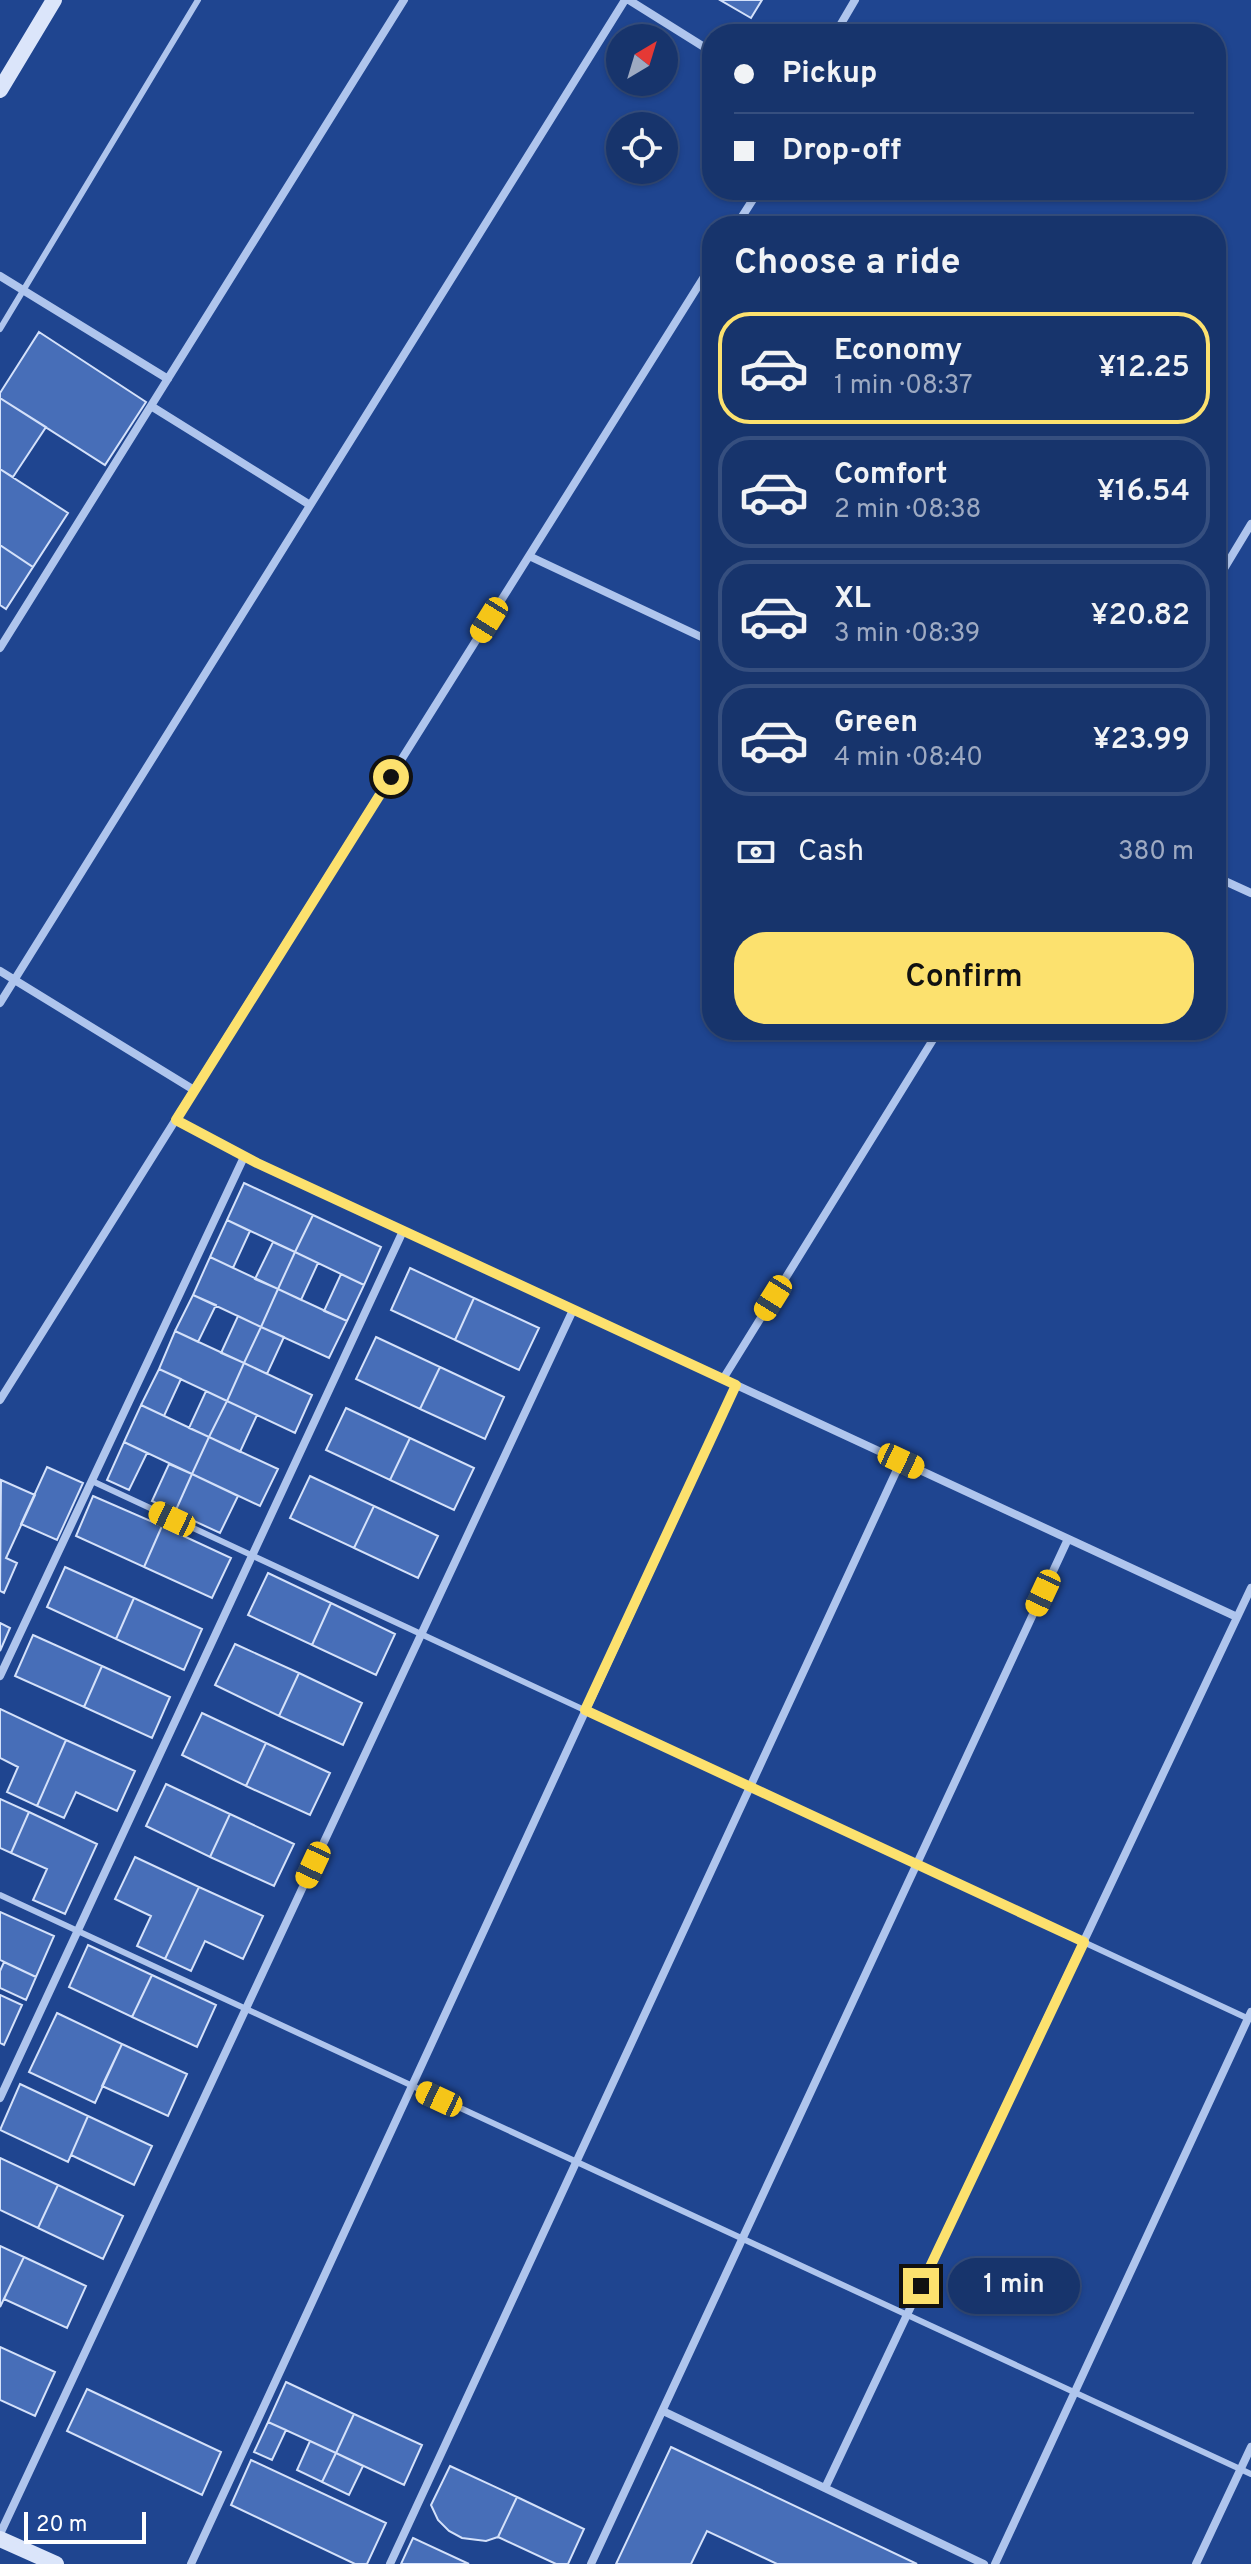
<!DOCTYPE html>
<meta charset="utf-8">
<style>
:root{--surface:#17346c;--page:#203c72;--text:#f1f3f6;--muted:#9eaac2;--line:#364f7f;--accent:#fce16e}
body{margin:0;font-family:Overpass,sans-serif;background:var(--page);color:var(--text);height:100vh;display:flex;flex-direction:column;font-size:30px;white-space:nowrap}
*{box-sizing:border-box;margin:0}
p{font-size:26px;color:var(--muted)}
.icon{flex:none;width:44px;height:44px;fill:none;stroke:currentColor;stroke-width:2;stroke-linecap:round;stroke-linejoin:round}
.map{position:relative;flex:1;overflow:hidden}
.sheet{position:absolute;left:702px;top:216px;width:524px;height:824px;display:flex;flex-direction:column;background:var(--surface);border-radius:32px;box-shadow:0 2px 6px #0004,0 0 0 2px var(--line)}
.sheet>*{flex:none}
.hud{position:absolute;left:702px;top:24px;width:524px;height:176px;border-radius:32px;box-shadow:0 2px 6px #0004,0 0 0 2px var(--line);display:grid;align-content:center;height:176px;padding:0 32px;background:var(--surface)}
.needle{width:52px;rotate:38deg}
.controls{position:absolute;left:606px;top:24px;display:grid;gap:16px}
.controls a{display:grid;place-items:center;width:72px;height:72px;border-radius:50%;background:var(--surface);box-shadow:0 2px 6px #0004,0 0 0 2px var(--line);font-size:40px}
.scale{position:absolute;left:24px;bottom:20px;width:122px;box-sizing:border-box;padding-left:8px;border:4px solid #fff;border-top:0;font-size:22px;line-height:28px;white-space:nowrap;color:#fff;-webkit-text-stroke:6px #1f4590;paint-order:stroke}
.end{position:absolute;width:36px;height:36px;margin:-18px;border:10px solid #fce16e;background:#111;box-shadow:0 0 0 4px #111}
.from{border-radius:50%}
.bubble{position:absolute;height:56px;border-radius:28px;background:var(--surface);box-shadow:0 2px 6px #0004,0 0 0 2px var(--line);font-size:26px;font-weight:600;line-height:56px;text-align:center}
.car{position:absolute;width:24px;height:48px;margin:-24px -12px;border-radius:10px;box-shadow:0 0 6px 2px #0007;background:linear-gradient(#f5c518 24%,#345 0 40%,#f5c518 0 76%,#345 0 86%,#f5c518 0)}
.hud b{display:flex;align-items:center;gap:28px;height:76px;font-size:30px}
.hud b+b{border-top:2px solid var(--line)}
.hud i{width:20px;height:20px;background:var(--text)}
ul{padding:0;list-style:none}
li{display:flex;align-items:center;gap:24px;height:112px;margin:0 16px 12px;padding:0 16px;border:4px solid var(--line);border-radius:32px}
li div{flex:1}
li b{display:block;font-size:30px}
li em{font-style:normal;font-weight:600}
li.current{border-color:var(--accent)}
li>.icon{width:72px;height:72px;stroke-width:1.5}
h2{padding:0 32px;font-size:36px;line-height:96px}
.pay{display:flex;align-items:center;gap:20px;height:88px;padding:0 32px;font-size:30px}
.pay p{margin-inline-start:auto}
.action{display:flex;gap:16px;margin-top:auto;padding:16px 32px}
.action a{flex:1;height:92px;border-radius:32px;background:var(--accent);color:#111;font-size:32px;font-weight:600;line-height:92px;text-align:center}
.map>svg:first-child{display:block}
</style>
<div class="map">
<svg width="1251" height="2564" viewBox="0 0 1251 2564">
<rect width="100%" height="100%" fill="#1f4590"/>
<!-- building -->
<path fill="#476eb8" stroke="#d4e1fa" stroke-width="2" d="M720,0H762L751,18Z
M39,332L146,402L105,465L0,398V393Z
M0,398L46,427L13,477L0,469Z
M0,469L68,513L33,567L0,545Z
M0,545L33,567L6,609L0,605Z
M244,1183L313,1215L295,1252L227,1220Z
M313,1215L381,1247L364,1285L295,1252Z
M227,1220L250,1231L233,1268L210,1257Z
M273,1242L295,1252L278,1289L255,1279Z
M295,1252L318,1263L301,1300L278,1289Z
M210,1257L278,1289L261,1327L193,1295Z
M410,1268L474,1298L455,1340L391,1310Z
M341,1274L364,1285L347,1321L324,1311Z
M278,1289L347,1321L329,1358L261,1327Z
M193,1295L216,1305L198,1342L175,1331Z
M474,1298L539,1328L519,1370L455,1340Z
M238,1316L261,1327L244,1363L221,1353Z
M261,1327L284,1337L267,1374L244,1363Z
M175,1331L244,1363L227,1401L159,1369Z
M376,1337L440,1367L420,1409L356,1379Z
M244,1363L312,1395L295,1433L227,1401Z
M440,1367L504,1397L485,1439L420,1409Z
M159,1369L181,1379L164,1416L141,1405Z
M206,1391L227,1401L209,1437L189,1428Z
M227,1401L257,1415L240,1452L209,1437Z
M141,1405L209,1437L192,1474L124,1442Z
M346,1408L410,1438L390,1480L326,1450Z
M209,1437L278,1469L260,1506L192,1474Z
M410,1438L474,1468L454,1510L390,1480Z
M124,1442L147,1453L129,1490L107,1480Z
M169,1464L192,1474L175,1512L152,1501Z
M47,1467L83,1483L57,1540L21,1524Z
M192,1474L238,1496L220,1533L175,1512Z
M310,1476L374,1506L354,1548L290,1518Z
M1,1480L35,1495L6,1558L17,1563L4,1593L0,1591Z
M93,1496L162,1526L144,1567L76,1536Z
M374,1506L438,1536L418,1578L354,1548Z
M162,1526L231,1558L212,1598L144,1567Z
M65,1567L134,1598L116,1639L47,1607Z
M268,1573L331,1603L312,1645L248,1615Z
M134,1598L202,1629L184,1670L116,1639Z
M331,1603L395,1634L376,1675L312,1645Z
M0,1623L10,1628L0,1651Z
M33,1635L102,1666L84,1707L15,1676Z
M235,1644L299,1673L279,1716L215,1685Z
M102,1666L170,1697L152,1738L84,1707Z
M299,1673L362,1703L343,1745L279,1716Z
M0,1709L66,1740L37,1806L7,1792L18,1767L0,1758Z
M202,1713L266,1743L246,1786L182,1755Z
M66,1740L135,1771L117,1811L76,1792L64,1818L37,1806Z
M266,1743L330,1773L310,1815L246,1786Z
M166,1784L230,1814L210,1857L146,1826Z
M0,1799L29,1812L11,1853L0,1848Z
M29,1812L97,1844L65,1914L33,1900L47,1869L11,1853Z
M230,1814L294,1844L274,1886L210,1857Z
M135,1857L199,1887L165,1959L137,1946L151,1916L115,1899Z
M199,1887L263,1916L243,1959L205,1941L191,1971L165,1959Z
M0,1912L54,1936L36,1977L0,1960Z
M88,1945L152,1975L132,2017L69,1987Z
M4,1962L36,1977L26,2000L0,1988V1971Z
M152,1975L216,2005L197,2047L132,2017Z
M0,1995L22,2005L4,2045L0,2043Z
M57,2013L122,2044L95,2103L29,2072Z
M122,2044L187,2074L168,2116L102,2086Z
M20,2084L88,2116L68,2162L0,2130Z
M88,2116L152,2146L134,2185L71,2155Z
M0,2158L58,2185L38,2228L0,2210Z
M58,2185L123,2216L103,2259L38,2228Z
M0,2246L24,2257L0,2307Z
M24,2257L86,2286L67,2328L4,2299Z
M0,2347L55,2372L35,2416L0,2400Z
M286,2382L354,2414L336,2453L268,2422Z
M87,2389L221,2452L202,2495L67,2431Z
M354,2414L422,2445L404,2485L336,2453Z
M268,2422L286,2430L272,2460L254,2452Z
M310,2441L336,2453L322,2482L297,2470Z
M671,2447L917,2564H777L707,2531L691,2564H616Z
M336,2453L363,2466L349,2495L322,2482Z
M251,2460L386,2523L367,2564H355L231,2505Z
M450,2466L517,2497L498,2537L486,2541L462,2538L449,2531L438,2520L431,2505Z
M517,2497L584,2529L568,2564H556L498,2537Z
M413,2538L469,2564H401Z"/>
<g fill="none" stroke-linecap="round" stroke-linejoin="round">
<!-- service -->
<path stroke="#afc5ed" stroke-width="6" d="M0,329L198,0
M92,1481L1249,2019
M0,1895L1251,2474"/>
<!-- minor -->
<path stroke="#afc5ed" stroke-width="8" d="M629,0L712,52
M835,34L855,0
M736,226L759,190
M0,276L168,379
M151,406L310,505
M529,556L712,642
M1216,582L1251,524
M0,648L404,0
M1216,877L1251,893
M0,971L194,1090
M0,1003L625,0
M176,1120L257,1163L1237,1617
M723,1379L939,1030
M0,1400L712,264
M0,1676L244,1157
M0,2098L403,1231
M663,2411L984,2564
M825,2488L1251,1588
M0,2534L573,1310
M191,2564L736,1385
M390,2564L901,1461
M591,2564L1068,1539
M995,2564L1251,2012
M1196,2564L1251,2447"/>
<!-- secondary -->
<path stroke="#dbe5fa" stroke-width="16" d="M0,90L54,0
M0,2539L56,2564"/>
</g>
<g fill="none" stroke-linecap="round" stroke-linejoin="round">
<!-- route -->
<path stroke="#fce16e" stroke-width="10" d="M391,777L176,1120L257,1163L736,1385L585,1710L1084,1942L921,2286"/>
</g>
</svg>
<div class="controls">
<a><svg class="needle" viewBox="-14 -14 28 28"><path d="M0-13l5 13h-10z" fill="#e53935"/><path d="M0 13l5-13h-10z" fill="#9eaac2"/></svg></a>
<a><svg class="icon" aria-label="locate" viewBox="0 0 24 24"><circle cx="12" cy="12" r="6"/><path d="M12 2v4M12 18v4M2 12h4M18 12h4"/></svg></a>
</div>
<div class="scale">20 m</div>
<i class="end from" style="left:391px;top:777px"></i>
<i class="end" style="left:921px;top:2286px"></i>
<div class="bubble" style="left:948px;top:2258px;width:132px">1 min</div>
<i class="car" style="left:489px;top:620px;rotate:212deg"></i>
<i class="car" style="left:773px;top:1298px;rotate:212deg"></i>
<i class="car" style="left:901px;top:1461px;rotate:115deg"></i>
<i class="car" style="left:172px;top:1519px;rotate:295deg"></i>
<i class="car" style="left:1043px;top:1593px;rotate:205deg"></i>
<i class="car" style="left:313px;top:1865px;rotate:205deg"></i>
<i class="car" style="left:439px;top:2099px;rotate:295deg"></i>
<div class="hud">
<b><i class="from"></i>Pickup</b>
<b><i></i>Drop-off</b>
</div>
<section class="sheet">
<h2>Choose a ride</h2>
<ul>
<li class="current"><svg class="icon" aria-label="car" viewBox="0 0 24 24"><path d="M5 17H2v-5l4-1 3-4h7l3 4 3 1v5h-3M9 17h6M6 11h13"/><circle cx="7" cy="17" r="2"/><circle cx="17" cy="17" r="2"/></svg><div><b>Economy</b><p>1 min · 08:37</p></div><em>¥12.25</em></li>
<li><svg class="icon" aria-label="car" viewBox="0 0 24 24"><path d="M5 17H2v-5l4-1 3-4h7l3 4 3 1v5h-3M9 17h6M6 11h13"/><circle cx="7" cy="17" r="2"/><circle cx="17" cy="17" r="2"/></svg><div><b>Comfort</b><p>2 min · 08:38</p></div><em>¥16.54</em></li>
<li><svg class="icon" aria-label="car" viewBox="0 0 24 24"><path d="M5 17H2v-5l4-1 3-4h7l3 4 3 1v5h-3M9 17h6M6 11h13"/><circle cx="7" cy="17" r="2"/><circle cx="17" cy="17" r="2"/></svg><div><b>XL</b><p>3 min · 08:39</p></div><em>¥20.82</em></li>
<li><svg class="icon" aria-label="car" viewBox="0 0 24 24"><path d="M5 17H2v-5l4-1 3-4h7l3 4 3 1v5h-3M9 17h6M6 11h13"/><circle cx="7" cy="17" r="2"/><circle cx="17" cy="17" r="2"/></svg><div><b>Green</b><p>4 min · 08:40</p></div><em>¥23.99</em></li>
</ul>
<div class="pay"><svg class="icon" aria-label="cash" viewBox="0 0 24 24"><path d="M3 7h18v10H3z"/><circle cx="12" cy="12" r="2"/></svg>Cash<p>380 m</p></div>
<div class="action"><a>Confirm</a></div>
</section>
</div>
